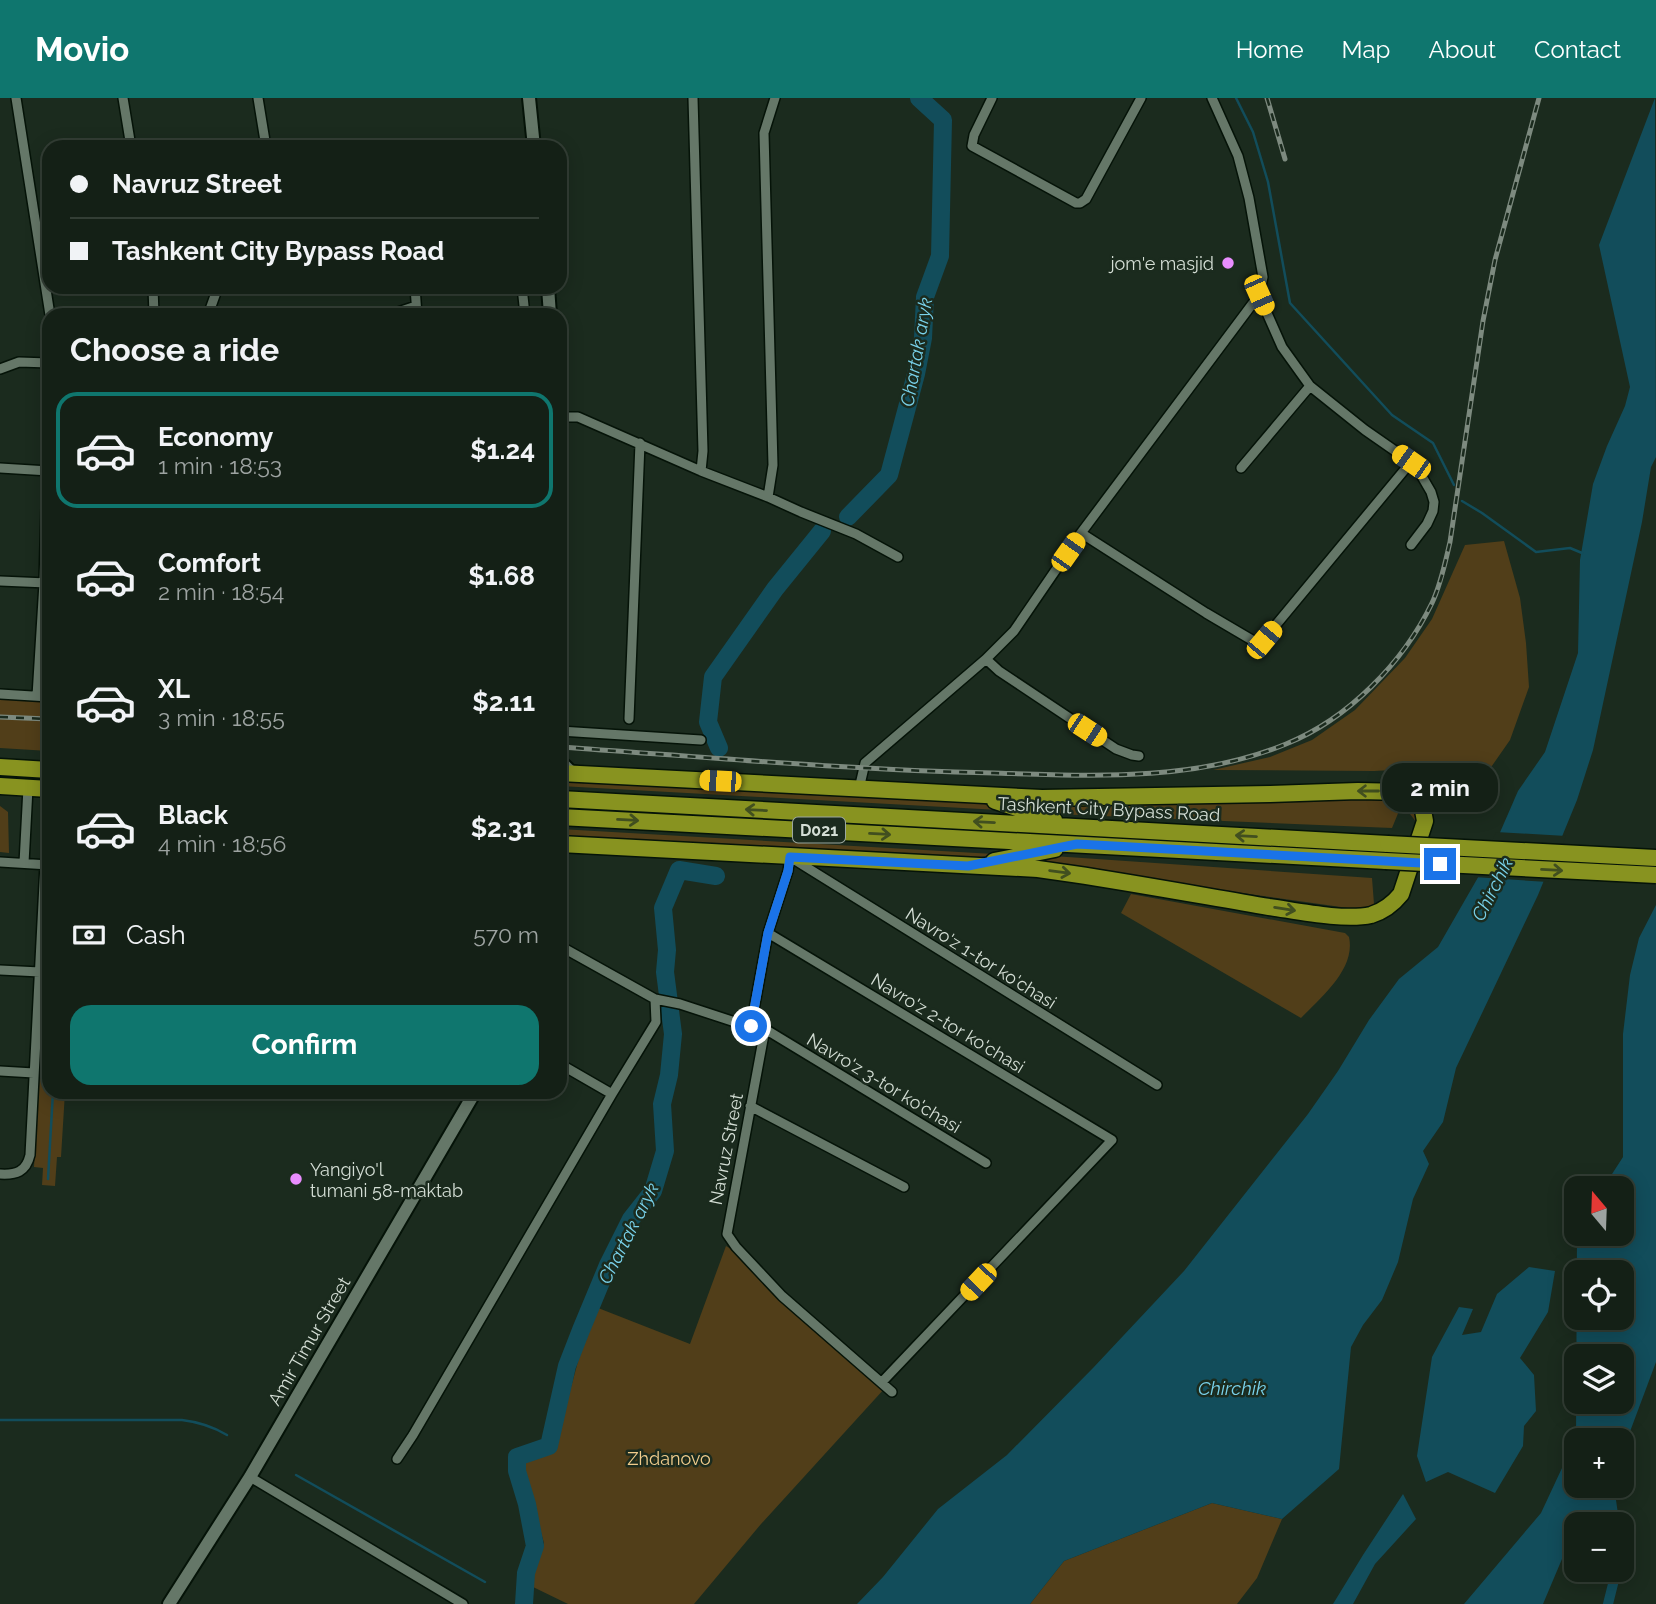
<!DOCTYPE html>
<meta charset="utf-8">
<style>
:root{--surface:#142016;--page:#212d23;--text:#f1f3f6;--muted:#9da3a1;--line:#333e35;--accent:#0f766e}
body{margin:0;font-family:Raleway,sans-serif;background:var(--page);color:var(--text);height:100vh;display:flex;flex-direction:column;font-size:26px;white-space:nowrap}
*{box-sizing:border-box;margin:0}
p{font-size:23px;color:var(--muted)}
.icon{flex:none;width:38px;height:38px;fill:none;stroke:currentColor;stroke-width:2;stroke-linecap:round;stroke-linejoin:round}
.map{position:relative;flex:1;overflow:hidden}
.side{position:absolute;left:42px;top:210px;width:525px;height:791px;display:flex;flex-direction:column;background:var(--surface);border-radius:21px;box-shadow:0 4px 18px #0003,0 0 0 2px var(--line)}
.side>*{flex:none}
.top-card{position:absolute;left:42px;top:42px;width:525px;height:154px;border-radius:21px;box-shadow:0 4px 18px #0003,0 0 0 2px var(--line);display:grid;align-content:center;height:154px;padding:0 28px;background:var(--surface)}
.needle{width:46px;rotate:341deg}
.fabs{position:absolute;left:1564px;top:1078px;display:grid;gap:14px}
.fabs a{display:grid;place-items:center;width:70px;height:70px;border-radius:14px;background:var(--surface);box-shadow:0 4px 18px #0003,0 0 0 2px var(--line);font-size:35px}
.end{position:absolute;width:32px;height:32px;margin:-16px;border:9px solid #1a73e8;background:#fff;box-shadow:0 0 0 4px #fff}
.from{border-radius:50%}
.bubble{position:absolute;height:49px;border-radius:21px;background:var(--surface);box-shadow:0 4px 18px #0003,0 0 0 2px var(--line);font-size:23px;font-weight:700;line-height:49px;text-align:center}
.car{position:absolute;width:21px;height:42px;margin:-21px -10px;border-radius:9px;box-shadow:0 0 5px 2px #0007;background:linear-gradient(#f5c518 24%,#345 0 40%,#f5c518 0 76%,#345 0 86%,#f5c518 0)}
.top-card b{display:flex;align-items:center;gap:24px;height:66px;font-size:26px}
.top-card b+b{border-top:2px solid var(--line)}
.top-card i{width:18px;height:18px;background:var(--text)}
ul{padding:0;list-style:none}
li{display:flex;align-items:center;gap:21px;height:116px;margin:0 14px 10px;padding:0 14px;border:4px solid transparent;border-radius:21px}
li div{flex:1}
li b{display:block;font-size:26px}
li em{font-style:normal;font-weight:700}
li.current{border-color:var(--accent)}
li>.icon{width:63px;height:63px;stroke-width:1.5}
h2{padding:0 28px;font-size:32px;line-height:84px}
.pay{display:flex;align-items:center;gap:18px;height:77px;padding:0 28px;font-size:26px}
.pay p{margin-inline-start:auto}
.action{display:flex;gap:14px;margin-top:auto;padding:14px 28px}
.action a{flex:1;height:80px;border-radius:21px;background:var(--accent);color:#fff;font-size:28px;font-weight:700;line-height:80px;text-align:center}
header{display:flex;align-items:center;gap:42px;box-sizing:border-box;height:98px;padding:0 35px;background:var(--accent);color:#fff}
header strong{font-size:33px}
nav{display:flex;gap:38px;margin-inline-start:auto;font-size:24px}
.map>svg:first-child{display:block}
</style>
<header>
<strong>Movio</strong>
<nav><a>Home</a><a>Map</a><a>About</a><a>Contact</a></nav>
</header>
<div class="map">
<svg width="1656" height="1506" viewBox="0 0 1656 1506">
<rect width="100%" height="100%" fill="#1b2b1e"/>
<!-- green -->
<path fill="#513e19" d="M1504,443L1520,500L1526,545L1529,589L1510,642L1487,675L1468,680L1436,673L1411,671L1374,673L1213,672L1270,659L1312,642L1355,612L1405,560L1432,521L1465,447Z
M0,600L49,603V653L0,650Z
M560,680L982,705L999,712L560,688Z
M1357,697L1403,701C1415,705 1416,714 1417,725L1410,716L1399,713L1392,730L1055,716L1028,705Z
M0,708L8,714L9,755L0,754Z
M560,731L994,756L969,762L560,738Z
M1053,758L1372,780L1374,806L1366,810H1348L1024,764Z
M1131,796L1345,835L1349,839C1356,871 1321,899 1301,920L1121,815Z
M49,828V994H65L61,1059H57L55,1088L42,1087L43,1070L34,1069Z
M726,1148L736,1154L885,1290L761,1426L694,1506H568L531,1488L534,1467L544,1445L522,1369L525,1361L554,1352L593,1208L690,1246Z
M1212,1405L1282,1421L1257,1480L1237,1506H1030L1064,1463Z"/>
<!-- water -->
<path fill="#124d5b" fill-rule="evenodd" d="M1655,0L1656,359L1651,369L1642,424L1593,652L1577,702L1538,797L1456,970L1443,1024L1423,1053L1429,1066L1413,1101L1398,1164L1382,1202L1363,1227L1351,1249L1339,1371L1282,1421L1212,1405L1064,1463L1030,1506H857L883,1479L938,1411L1007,1357L1093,1270L1184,1173L1308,1016L1338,973L1369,922L1399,881L1438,849L1488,762L1518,693L1545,654L1578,555L1580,462L1593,386L1607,348L1625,308L1630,289L1599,147Z
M1656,807V1264L1622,1355V1342H1577V1388H1614L1618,1416L1589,1419L1583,1426H1577V1434L1570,1442L1543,1506H1464L1541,1415L1576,1340L1577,1132V1136H1622V1090H1603L1623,1059V936L1630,877L1639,840ZM1577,1174H1622V1220H1577ZM1577,1258H1622V1304H1577Z
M1529,1169L1555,1173L1548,1214L1520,1260L1534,1277L1536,1313L1524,1328L1523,1348L1495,1395L1448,1374L1426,1384L1417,1358L1432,1259L1459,1209L1473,1211L1462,1237L1481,1234L1497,1196Z
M1403,1396L1416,1421L1375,1466L1353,1506H1333L1363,1457Z"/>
<!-- pier -->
<path fill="#1b2b1e" d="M1496,734L1566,738L1548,784L1474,779L1485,760Z"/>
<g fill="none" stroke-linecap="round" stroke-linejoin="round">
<!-- stream -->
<path stroke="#124d5b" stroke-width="2.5" d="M1236,0L1253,34L1268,84L1290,205L1392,317L1433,345L1454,387
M1462,403L1482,415L1536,454L1570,450L1582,455
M48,1081L53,994
M0,1322H182C199,1324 212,1328 227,1337
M296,1377L485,1484"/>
<!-- canal -->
<path stroke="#124d5b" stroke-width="10" d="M1608,1417L1609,1426
M1608,1506L1614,1482L1613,1472"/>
<!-- river -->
<path stroke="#124d5b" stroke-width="18" d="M848,419L889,377L916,276L923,240L925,199L940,158L943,22L919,0
M719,650L708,624L713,579L775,491L822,433
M524,1506L526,1475L535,1448L527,1406L517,1373V1359L549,1348L567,1268L581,1232L608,1167L631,1121L653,1093L665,1053L662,1006L669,977L673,936L665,874L667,852L663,810L679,772L716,778"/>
<defs>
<path id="street" d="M16,0L50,217
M123,0L131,49
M258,0L266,49
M693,0L703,353L701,373
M992,0L974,37L972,48L1076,105H1080L1086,101L1141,0
M153,189L154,217
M415,189L417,217
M522,189L525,217
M1259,197L1282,249L1310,288L1365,332L1411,364L1420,375L1431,394L1434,404L1433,413L1427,426L1411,447
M208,217L218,189
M389,217L416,208
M0,271L19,264L49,265
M560,319H578L701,373L768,399L801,414L856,436L898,459
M0,370L49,373
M1241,370L1310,288
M768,399L773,367L764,35L775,0
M1081,435L1206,515L1257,545H1261L1411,364
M0,483L47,485
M986,561L999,573L1116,651L1132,657L1139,658
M0,596L49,599
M37,598L44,485L47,373
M629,621L640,345
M560,633L701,642
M859,691L865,665L986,561L1014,533L1081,435L1259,197L1263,179L1249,100L1238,58L1212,0
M0,764L49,767
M24,765L28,690
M768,835L1112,1042L882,1284
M560,848L655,901L680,906L735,924L751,928
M0,872L40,874
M765,931L986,1065
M560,966L612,996
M0,973L34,975
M750,1008L904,1089
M0,1076C16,1077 26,1074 30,1057L45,766
M892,1294L782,1198L736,1149L727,1136L765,931L751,928L768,835L788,773L790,759L1157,987
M397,1361L413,1337L612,996L656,924L655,901
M250,1379L463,1506"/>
<path id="secondary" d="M529,0L534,49
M548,189L550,217
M560,663L570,673L578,675
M169,1506L250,1379L475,994"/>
<path id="highway" d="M0,669L49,672
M560,675L1042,700L1270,696L1358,693L1406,694L1414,698L1422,707L1425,723L1401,796C1393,806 1384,813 1371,817C1344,823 1297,813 1269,809C1204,798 1139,786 1073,776L1038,771L560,746
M0,688L49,691
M560,701L1388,746
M995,703L1054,722
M560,719L1386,763
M994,763L1055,751"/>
</defs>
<!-- street casing -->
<use href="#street" stroke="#051308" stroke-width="12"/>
<!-- secondary casing -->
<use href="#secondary" stroke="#051308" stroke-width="16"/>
<!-- highway casing -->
<use href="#highway" stroke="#051308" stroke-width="19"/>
<!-- street -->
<use href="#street" stroke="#657768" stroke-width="9"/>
<!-- secondary -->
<use href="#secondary" stroke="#657768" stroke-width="12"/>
<!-- highway -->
<use href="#highway" stroke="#889320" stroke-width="16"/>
<defs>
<path id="rail" d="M1267,0L1285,61
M0,619L49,621
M560,649C704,659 849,672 994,675C1091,678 1194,684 1286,646C1348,621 1403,565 1432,505C1441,486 1445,465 1450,444L1483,223L1495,162L1539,0"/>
</defs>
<!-- rail casing -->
<use href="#rail" stroke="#7d8a7f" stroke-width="5"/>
<!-- rail -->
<use href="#rail" stroke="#1b2b1e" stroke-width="2.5" stroke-dasharray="8" stroke-linecap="butt"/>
<defs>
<path id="highway-bridge" d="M1388,746L1656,760
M1386,763L1656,777"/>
</defs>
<!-- highway-bridge casing -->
<use href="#highway-bridge" stroke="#051308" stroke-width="19" stroke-linecap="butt"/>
<!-- highway-bridge -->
<use href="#highway-bridge" stroke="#889320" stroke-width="16"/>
</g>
<!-- one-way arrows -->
<defs><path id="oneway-shaft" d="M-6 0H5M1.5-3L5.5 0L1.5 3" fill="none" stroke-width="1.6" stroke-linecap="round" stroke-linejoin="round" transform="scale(1.75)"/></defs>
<g stroke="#414f1f">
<use href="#oneway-shaft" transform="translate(1368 693) rotate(-180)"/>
<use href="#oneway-shaft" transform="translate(756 712) rotate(-177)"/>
<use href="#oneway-shaft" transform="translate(628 722) rotate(3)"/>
<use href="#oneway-shaft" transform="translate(984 724) rotate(-177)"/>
<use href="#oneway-shaft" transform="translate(880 736) rotate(3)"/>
<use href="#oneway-shaft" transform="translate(1246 738) rotate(-177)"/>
<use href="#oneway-shaft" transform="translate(1552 772) rotate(3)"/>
<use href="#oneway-shaft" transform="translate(1060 774) rotate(8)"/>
<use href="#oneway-shaft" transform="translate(1285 811) rotate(9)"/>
</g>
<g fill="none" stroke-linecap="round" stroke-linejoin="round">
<!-- route -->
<path stroke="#1a73e8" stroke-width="9" d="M751,928L768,835L788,773L790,759L968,768L1077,746L1440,766"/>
</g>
<!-- markers -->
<g fill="#e98dfe" stroke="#1b2b1e" stroke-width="2.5">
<circle cx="1228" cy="165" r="7"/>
<circle cx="296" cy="1081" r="7"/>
</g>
<g text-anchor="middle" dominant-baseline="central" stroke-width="5" stroke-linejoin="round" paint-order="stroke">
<!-- shield labels -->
<rect fill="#1b2b1e" stroke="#9ca89e" stroke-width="2" x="793" y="719.5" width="52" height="25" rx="5"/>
<g font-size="16" font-weight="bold" fill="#d4ded5">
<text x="819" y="732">D021</text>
</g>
<!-- poi labels -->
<g font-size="18" fill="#d4ded5" stroke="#1b2b1e" text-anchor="end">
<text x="1214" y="165">jom'e masjid</text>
<text x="310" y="1071" text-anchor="start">Yangiyo'l<tspan x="310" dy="21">tumani 58-maktab</tspan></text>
</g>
<!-- street labels -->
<g font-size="18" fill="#d4ded5" stroke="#1b2b1e">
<text transform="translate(1109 711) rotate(3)">Tashkent City Bypass Road</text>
<text transform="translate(981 860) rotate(32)">Navro'z 1-tor ko'chasi</text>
<text transform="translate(948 925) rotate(31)">Navro'z 2-tor ko'chasi</text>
<text transform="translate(884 985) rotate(31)">Navro'z 3-tor ko'chasi</text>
<text transform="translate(726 1051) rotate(-79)">Navruz Street</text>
<text transform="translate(309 1243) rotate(-60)">Amir Timur Street</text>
</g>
<!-- park labels -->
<g font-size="18" fill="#f1cc8c" stroke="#1b2b1e">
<text x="669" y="1360">Zhdanovo</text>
</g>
<!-- water labels -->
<g font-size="19" font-style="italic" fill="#79d2eb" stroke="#1b2b1e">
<text transform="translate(916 254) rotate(-80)">Chartak aryk</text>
<text transform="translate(1492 791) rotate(-63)">Chirchik</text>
<text transform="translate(628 1135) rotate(-63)">Chartak aryk</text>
<text x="1232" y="1290">Chirchik</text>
</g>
</g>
</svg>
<div class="fabs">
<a><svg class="needle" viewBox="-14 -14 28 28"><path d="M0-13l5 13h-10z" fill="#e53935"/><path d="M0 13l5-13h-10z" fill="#9da3a1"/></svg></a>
<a><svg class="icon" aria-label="locate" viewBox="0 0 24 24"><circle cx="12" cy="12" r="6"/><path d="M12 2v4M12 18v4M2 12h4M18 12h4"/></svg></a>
<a><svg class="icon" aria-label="layers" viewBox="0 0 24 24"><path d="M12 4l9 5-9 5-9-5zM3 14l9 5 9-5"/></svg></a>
<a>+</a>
<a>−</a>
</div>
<i class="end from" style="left:751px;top:928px"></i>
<i class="end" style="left:1440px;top:766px"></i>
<div class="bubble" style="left:1382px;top:665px;width:116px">2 min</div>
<i class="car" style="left:1259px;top:197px;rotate:156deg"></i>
<i class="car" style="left:1411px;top:364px;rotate:305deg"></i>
<i class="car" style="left:1068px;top:454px;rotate:35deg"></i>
<i class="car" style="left:1264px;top:542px;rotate:40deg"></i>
<i class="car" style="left:1087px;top:632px;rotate:123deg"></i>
<i class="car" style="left:720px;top:683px;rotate:273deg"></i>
<i class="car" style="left:978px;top:1184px;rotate:223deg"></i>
<div class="top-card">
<b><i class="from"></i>Navruz Street</b>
<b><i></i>Tashkent City Bypass Road</b>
</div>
<section class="side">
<h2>Choose a ride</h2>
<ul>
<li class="current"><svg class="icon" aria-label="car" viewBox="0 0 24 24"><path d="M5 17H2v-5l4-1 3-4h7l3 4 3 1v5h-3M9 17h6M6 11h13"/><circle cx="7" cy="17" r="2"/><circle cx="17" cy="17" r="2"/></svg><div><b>Economy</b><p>1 min · 18:53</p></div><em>$1.24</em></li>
<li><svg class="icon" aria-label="car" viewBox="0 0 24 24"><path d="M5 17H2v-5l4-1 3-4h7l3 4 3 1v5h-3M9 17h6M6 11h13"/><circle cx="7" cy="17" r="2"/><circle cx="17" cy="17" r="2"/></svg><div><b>Comfort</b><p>2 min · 18:54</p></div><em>$1.68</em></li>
<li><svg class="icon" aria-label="car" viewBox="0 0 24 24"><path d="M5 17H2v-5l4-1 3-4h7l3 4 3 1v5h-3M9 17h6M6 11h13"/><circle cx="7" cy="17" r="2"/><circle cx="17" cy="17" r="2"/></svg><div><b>XL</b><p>3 min · 18:55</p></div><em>$2.11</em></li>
<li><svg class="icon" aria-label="car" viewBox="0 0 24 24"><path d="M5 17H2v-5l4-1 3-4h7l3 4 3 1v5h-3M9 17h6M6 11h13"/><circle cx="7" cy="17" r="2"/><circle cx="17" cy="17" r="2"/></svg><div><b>Black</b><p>4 min · 18:56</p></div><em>$2.31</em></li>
</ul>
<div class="pay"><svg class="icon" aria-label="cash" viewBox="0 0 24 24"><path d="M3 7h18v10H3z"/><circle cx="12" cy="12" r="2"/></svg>Cash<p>570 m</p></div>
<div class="action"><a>Confirm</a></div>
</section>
</div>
